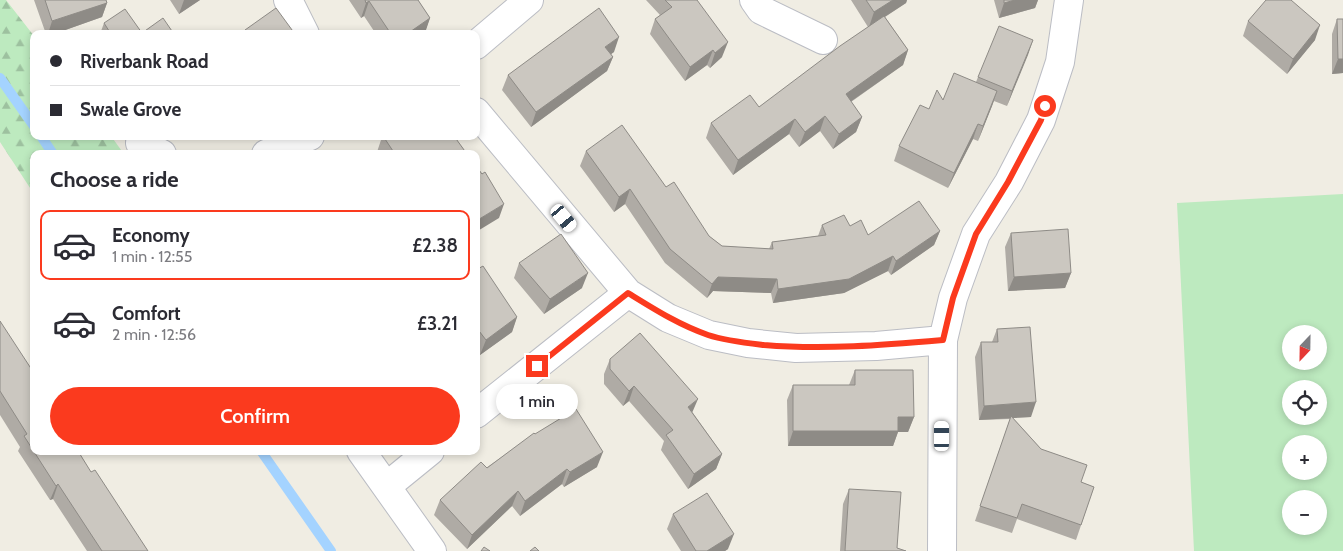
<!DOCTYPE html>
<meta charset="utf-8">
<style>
:root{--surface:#fff;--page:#f7f7f7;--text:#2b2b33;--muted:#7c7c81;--line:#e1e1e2;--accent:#fb3a1e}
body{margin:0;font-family:Cabin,sans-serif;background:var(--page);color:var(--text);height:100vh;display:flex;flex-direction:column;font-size:19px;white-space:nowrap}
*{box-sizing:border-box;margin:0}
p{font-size:16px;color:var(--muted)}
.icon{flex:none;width:28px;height:28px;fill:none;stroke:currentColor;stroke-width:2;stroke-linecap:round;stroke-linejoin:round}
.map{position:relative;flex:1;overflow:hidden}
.details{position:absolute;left:30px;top:150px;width:450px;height:305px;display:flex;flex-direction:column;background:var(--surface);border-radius:10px;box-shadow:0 2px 8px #0003}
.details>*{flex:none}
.guide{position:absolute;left:30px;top:30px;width:450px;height:110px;border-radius:10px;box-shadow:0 2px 8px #0003;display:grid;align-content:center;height:110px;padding:0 20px;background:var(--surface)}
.needle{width:32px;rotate:202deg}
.buttons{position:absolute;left:1282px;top:325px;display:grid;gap:10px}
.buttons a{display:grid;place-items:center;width:45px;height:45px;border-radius:50%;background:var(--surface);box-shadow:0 2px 8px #0003;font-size:25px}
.end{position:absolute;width:22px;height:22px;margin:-11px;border:6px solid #fb3a1e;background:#fff;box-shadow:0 0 0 2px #fff}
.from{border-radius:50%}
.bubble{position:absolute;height:35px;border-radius:18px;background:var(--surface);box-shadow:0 2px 8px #0003;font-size:16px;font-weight:600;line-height:35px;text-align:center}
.car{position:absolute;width:15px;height:30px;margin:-15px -8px;border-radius:6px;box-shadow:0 0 4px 1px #0007;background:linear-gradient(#fff 24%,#345 0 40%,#fff 0 76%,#345 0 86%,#fff 0)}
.guide b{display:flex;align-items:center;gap:18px;height:48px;font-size:19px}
.guide b+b{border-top:1px solid var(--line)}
.guide i{width:12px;height:12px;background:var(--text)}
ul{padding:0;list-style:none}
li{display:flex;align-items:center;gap:15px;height:70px;margin:0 10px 8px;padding:0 10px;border:2px solid transparent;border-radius:10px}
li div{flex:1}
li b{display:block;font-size:19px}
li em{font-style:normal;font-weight:600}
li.current{border-color:var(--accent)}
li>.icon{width:45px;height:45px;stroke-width:1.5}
h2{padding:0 20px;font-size:22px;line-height:60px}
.primary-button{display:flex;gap:10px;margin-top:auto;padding:10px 20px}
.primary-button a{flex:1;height:58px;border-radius:30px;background:var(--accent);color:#fff;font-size:20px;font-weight:600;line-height:58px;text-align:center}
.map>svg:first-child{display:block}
</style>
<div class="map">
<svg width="1343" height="551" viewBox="0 0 1343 551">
<defs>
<pattern id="forest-firs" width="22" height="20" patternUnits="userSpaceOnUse" patternTransform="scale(1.25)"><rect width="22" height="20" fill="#bdeabf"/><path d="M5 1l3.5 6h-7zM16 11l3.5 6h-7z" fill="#9dc19f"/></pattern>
</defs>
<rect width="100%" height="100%" fill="#f0ede3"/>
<!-- forest -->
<path fill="url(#forest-firs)" d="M0,0H6L34,36V136H111L124,154H34V194L0,142Z"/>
<!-- garden -->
<path fill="#bdeabf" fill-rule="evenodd" d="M1343,194V551H1194L1177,203ZM1291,334H1319V361H1291ZM1291,389H1319V416H1291ZM1291,444H1319V471H1291ZM1291,499H1319V526H1291Z"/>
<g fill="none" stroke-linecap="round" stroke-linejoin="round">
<!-- stream -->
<path stroke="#a4d3ff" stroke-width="10" d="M0,78L34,126
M41,136L53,154
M261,451L331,551"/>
<defs>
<path id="minor" d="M288,0L305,34
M754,0L761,10L823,40
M476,45L529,0
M476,112L628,293L668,318L709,335L748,343L796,348L876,346L943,340
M140,143L162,154
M266,154L310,136
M476,414L628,293
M361,451L432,551
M387,486L430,451
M942,551L943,340L953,298L976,234L1009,182L1041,120L1060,62L1069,0"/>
</defs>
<!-- minor casing -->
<use href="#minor" stroke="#bbbdc4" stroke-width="30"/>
<!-- minor -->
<use href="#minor" stroke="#fff" stroke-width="28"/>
</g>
<!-- wall -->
<path fill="#afaba5" d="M34,0H106L107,3L102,17L54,34H46Z
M170,0H200L179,14Z
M349,0H418L430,18L424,34H376L364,16L361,18Z
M646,0H697L722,57L710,68L707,65L685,81L650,34L655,19L660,15Z
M851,0H907L906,3L885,17L908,50L903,65L851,102L862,117L856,132L833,149L820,131L799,147L789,134L733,175L706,138L711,123L759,107L868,27Z
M994,0H1038L1035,8L999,18Z
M1337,19L1343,73L1332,74V34Z
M1248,21L1315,40L1287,74L1243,36Z
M104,23L142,33L174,34H100Z
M1033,40L1007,106L994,101L978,141L973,139L948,188L894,161L899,146L929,109L943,100L976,82L978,77Z
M614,52L611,54L613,57L607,71L531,127L502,90L508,75Z
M382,137L467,154H379L377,152Z
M586,151L666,187L709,236L722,246L769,249L772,242L818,236L822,225L850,226L868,235L940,231L934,245L891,275L888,271L844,293L773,303L771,293L713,291L707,298L665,263L625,204L614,212L580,166Z
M1011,233L1071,273L1065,288L1008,291L1005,247Z
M519,263L582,288L544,314L514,278Z
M476,270L517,317L512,332L480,355L476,349Z
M0,321L34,451L91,472L148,551H87L53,499L50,500L18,451L20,447L0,415Z
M997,329L1031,417L1013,418L1041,449L1081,482L1094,487L1076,540L1017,519L1012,533L975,521L1010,419L979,420L975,357L981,342H992Z
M610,359L693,413L722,454L716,469L688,489L661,450L664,441L629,401L623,406L604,384V374Z
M855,370L914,417L908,432H898L893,446H788L787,400L793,385H849Z
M535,434L597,467L564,487L562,484L520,516L512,506L467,549L434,515L440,500Z
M849,489L897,548L906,551H840L843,504Z
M673,514L728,549L725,551H681L667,529Z"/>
<!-- shaded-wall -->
<path fill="#8e8b86" d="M184,0H200L179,14Z
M893,0H907L906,3L869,27L874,12Z
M1015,0H1038L1035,8L999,18L1004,3Z
M369,1L364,16L361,18L366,3Z
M107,3L102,17L54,34H48L52,21Z
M430,18L425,33L407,34Z
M1320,25L1315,40L1287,74L1293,59Z
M619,37L614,52L600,62L605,47Z
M1033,40L1028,55L1007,106L1012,91Z
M728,42L722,57L710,68L715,53Z
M713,50L707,65L685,81L690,67Z
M908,50L903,65L840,109L846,94Z
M613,57L607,71L531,127L536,112Z
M1338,59H1343V73L1332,74Z
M997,91L992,106L978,141L983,126Z
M825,116L820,131L799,147L805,132Z
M862,117L856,132L833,149L839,134Z
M795,119L789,134L733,175L738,160Z
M978,124L973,139L948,188L954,173Z
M630,189L625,204L614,212L619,197Z
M504,204L499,218L476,232V221Z
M940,231L934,245L891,275L896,261Z
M893,256L888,271L844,293L773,303L778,289Z
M588,273L582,288L544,314L550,299Z
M1071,273L1065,288L1008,291L1014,277Z
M718,277L777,279L771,293L713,291L707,298L712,284Z
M517,317L512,332L480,355L486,340Z
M634,386L629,401L623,406L629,391Z
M698,399L692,413L688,407Z
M1036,402L1031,417L979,420L984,406Z
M898,417H914L908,432H898L893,446H788L793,431Z
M603,452L597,467L564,487L570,472Z
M722,454L716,469L688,489L694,474Z
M567,469L562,484L520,516L525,501Z
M58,484L53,499L50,500L56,486Z
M518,491L512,506L467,549L472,535Z
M734,534L728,549L725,551H707Z"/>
<!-- building -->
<path fill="#cbc7c0" stroke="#8e8b86" d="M45,0H106L107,3L52,21Z
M365,0H418L430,18L407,34H391L369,1L366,3Z
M665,0H697L728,42L715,53L713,50L690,67L655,19L672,7Z
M866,0H893L874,12Z
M1004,0H1015L1004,3Z
M1266,0H1291L1320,25L1293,59L1248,21Z
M276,8L295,34H248L245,30Z
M599,8L619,37L605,47L613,57L536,112L508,75Z
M125,9L142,33L163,18L174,34H111L104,23Z
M884,16L908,50L846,94L862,117L839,134L825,116L805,132L795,119L738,160L711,123L750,95L759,107L840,46Z
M1337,19H1343V59H1338Z
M999,26L1033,40L1012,91L978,77Z
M954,73L997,91L983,126L978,124L954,173L899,146L920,105L929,109L937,90L943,100Z
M622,125L666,187L674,182L709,236L722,246L773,249L772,242L826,235L822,225L844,215L850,226L861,220L868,235L919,201L940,231L896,261L893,256L849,279L778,289L777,279L718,277L712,284L670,249L630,189L619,197L586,151Z
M383,136H454L467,154H395Z
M476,166L482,174L485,172L504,204L476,221Z
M1068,229L1071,273L1014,277L1011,233Z
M561,234L588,273L550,299L519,263Z
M483,266L517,317L486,340L476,327V270Z
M0,321L32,370L34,369V451H78L91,472L95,470L148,551H102L58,484L56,486L24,436L27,434L0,391Z
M1030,327L1036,402L984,406L981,342H998L997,329Z
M640,333L698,399L688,407L722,454L694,474L666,435L673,430L634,386L629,391L610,369V359Z
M855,370H913L914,417H898V431H793V385H855Z
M576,409L603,452L570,472L567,469L525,501L518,491L472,535L440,500L481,462L487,468L534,433L535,434Z
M1011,416L1041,449L1087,465L1081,482L1094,487L1081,525L1022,504L1017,518L980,506Z
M849,489L901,492L897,548L906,551H845Z
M707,493L734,534L707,551H696L673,514Z
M484,547L490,551H481Z
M535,547L539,551H530Z"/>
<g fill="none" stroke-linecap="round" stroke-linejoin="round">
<!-- route -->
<path stroke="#fb3a1e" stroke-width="6" d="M537,366L628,293C654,309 679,325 708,335C726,341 746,343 764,345C824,350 884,345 943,340L953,298L976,234L1008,182L1041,120L1045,106"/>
</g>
</svg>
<div class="buttons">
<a><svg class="needle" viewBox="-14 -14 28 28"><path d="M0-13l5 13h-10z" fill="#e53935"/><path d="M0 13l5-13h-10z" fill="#7c7c81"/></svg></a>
<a><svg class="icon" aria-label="locate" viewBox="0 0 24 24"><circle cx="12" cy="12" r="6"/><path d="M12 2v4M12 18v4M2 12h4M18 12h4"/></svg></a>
<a>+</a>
<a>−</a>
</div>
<i class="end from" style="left:1045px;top:106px"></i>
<i class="end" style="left:537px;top:366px"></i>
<div class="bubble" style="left:496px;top:384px;width:82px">1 min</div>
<i class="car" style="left:564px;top:218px;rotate:140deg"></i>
<i class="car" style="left:942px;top:436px;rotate:0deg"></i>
<div class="guide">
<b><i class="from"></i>Riverbank Road</b>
<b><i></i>Swale Grove</b>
</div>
<section class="details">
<h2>Choose a ride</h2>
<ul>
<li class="current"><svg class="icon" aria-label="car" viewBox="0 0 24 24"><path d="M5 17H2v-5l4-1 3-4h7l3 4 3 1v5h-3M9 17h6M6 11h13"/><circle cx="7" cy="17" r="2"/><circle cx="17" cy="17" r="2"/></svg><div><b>Economy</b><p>1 min · 12:55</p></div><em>£2.38</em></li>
<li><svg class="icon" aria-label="car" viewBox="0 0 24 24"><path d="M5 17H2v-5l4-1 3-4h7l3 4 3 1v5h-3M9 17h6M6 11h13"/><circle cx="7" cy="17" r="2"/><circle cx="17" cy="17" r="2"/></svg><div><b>Comfort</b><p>2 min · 12:56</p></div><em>£3.21</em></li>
</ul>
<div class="primary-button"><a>Confirm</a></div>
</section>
</div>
